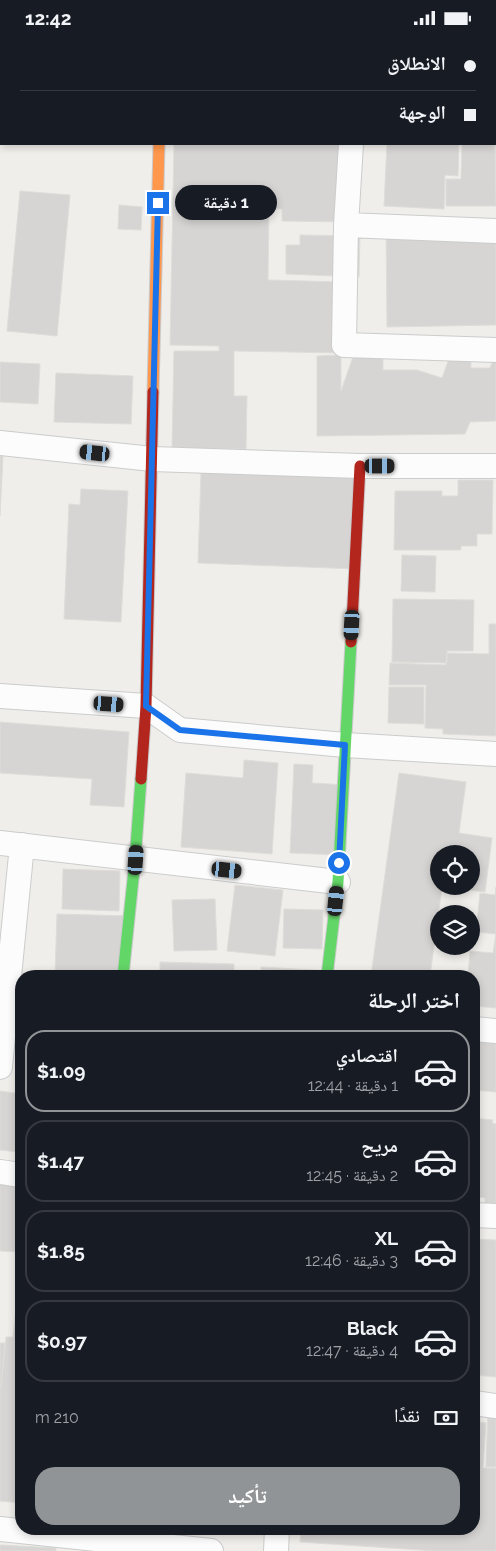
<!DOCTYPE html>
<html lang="ar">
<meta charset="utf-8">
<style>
:root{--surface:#171b24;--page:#242831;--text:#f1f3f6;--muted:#9ea1a6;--line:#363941;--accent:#919496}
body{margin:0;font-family:Raleway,"Noto Naskh Arabic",sans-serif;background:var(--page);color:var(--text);direction:rtl;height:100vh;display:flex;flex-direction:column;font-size:19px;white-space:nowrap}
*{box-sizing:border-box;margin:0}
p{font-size:16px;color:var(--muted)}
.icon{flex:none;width:28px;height:28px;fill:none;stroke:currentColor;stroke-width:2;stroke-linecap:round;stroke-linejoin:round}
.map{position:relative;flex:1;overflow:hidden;direction:ltr}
.side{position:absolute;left:15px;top:935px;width:465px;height:565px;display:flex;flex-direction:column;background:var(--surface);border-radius:20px;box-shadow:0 2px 8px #0003;direction:rtl}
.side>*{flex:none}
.banner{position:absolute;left:0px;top:0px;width:496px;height:110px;box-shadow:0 2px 8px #0003;direction:rtl;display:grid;align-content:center;height:110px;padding:0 20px;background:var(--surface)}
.fabs{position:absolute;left:430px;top:810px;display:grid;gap:10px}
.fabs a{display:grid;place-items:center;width:50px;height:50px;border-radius:50%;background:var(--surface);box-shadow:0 2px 8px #0003;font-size:25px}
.end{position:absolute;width:22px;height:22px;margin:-11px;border:6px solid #1a73e8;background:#fff;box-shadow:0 0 0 2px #fff}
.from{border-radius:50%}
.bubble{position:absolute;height:35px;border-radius:18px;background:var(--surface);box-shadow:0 2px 8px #0003;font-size:16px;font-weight:700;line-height:35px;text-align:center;direction:rtl}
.car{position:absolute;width:15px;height:30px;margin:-15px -8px;border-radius:6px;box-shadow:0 0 4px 1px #0007;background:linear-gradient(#222 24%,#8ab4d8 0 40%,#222 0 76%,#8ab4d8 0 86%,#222 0)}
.banner b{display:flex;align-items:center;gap:18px;height:48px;font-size:19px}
.banner b+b{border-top:1px solid var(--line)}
.banner i{width:12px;height:12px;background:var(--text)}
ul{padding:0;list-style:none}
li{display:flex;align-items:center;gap:15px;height:82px;margin:0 10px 8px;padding:0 10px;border:2px solid var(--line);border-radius:20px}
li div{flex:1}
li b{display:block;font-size:19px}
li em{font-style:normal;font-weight:700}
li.selected{border-color:var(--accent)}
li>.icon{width:45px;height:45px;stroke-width:1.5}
h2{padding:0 20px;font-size:22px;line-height:60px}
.pay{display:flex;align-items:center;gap:12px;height:55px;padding:0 20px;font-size:19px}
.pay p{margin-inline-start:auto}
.cta{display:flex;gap:10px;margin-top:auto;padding:10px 20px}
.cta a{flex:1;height:58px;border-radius:20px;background:var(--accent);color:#fff;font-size:20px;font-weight:700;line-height:58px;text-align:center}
.status{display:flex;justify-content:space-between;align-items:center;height:35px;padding:0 25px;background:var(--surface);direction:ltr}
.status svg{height:14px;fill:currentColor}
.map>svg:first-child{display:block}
</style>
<div class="status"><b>12:42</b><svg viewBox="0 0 49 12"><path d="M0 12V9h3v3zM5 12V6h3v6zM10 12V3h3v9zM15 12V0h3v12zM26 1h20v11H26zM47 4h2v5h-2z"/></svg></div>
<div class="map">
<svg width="496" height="1516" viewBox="0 0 496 1516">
<rect width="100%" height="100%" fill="#efeeea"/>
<!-- building -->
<path fill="#d6d5d3" stroke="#deddd9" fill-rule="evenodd" d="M176,0H353L176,1Z
M392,0H496V85L495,1H392Z
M0,26H1V81L0,80Z
M495,98L496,171H446V144H461L462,109H495Z
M174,109H353L352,187L282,186V174H269L268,245L344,247L343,318L234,316V361H247L246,414L172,413L174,316H219V311L170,310Z
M387,109H459L458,141L445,140L444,174L384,171Z
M20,156L70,160L57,301L7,296Z
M119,170L142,172L141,195L118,194Z
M386,193L496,203V290L387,292Z
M300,200L360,201L359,242L286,239V210H300Z
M354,319H383V335H417L442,343L450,321H471V333H490L496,319V386L470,387L465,399L317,401V321L341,320V356Z
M0,327L40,329L38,369L0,367Z
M56,338L133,341L131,389L54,387Z
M0,421H3L0,481Z
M201,437L360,441L357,534L198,528Z
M458,445H493L492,499H477V511H461V515H394L395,456H442V461H458Z
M81,454L128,456L121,587L64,584L69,469L80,470Z
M402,520L436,521L435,557L401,556Z
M393,564L474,565L473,616H447V628L392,627Z
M489,589H496V701L443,699V694L425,693L426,650H389L390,628L446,630L447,618L489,619Z
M389,652H424V689L388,688Z
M0,687L129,697L124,772L90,770L92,744L0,738Z
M244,725L278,728L272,819L181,812L186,738L243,743Z
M294,729L313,730L312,748L346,750L343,820L290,818Z
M399,738L466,747L459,798L492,803L485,857L442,852L430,941H371ZM439,819H471V851H439Z
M63,834L120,836L119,876L62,874Z
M235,850L283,855L275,921L227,916Z
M496,852V973L474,971V941H468L470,916L493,918L496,899L476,897L480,858L495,860Z
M215,864L217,915L174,916L172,865Z
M284,874L323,875L322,914L283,913Z
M57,879L130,881L119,941H48V939L55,940Z
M160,927L234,929V941H160Z
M261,932L331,936L330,941H261Z
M474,1003L496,1005V1057L474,1055Z
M0,1056L21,1059V1093L18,1117L0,1115Z
M474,1083L493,1085L492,1088L496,1089V1170L485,1169V1163L474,1161Z
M0,1149L21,1151V1217L0,1216Z
M474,1204L496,1205V1342L474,1340Z
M19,1242H21V1468L0,1466V1308H5L1,1353L6,1302H13Z
M474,1373L480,1374V1387L486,1388L483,1433H496V1516H435L300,1507L301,1494H474Z
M488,1375L496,1376V1432H486Z
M0,1510L56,1513V1516H0Z"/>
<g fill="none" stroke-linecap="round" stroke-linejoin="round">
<defs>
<path id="street" d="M162,1V0
M357,1L358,0
M351,109L346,190L344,310L496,315
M346,190L496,196
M0,408L152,424L360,431H496
M0,661L146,671L180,695L345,710L496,719
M0,808L338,847
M474,994L496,996
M0,1032L22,810
M0,1137L21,1140
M474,1180L496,1181
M474,1368L496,1371
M0,1494L211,1516
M276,1516L277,1494"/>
<path id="fast" d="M123,941L135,825L141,744
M327,941L338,847L351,607"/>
<path id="slow" d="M153,357L159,109"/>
<path id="jam" d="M351,607L360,431
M141,744L146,671L153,357"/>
</defs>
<!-- street casing -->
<use href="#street" stroke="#cbcccc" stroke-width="26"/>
<!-- fast casing -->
<use href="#fast" stroke="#cacacb" stroke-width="13"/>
<!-- slow casing -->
<use href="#slow" stroke="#cacacb" stroke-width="13"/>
<!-- jam casing -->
<use href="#jam" stroke="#cacacb" stroke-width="13"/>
<!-- street -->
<use href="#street" stroke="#fdfcfc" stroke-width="24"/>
<!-- fast -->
<use href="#fast" stroke="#63d668" stroke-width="11"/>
<!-- slow -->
<use href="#slow" stroke="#ff974d" stroke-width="11"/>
<!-- jam -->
<use href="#jam" stroke="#b3261e" stroke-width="11"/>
</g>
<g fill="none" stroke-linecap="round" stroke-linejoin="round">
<!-- route -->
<path stroke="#1a73e8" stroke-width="6" d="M158,168L146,671L180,695L345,710L339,828"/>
</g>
</svg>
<div class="fabs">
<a><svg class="icon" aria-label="locate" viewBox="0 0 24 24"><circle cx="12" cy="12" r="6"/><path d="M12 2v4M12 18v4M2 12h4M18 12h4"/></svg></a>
<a><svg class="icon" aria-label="layers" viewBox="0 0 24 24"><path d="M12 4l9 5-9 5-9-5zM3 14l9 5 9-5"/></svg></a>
</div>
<i class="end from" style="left:339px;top:828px"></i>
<i class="end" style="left:158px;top:168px"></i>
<div class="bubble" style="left:175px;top:150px;width:102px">1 دقيقة</div>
<i class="car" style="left:95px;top:418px;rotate:276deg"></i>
<i class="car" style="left:380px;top:431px;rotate:90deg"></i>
<i class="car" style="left:352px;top:590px;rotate:183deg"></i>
<i class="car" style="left:109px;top:669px;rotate:94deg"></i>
<i class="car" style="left:136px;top:825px;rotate:4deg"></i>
<i class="car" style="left:227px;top:835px;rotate:96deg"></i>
<i class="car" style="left:336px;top:866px;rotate:6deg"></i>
<div class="banner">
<b><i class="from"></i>الانطلاق</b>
<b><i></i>الوجهة</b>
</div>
<section class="side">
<h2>اختر الرحلة</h2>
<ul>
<li class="selected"><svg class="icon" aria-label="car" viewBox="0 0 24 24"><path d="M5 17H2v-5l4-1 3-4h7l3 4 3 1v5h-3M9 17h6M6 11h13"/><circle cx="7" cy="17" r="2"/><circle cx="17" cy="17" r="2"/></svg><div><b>اقتصادي</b><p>1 دقيقة · 12:44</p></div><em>$1.09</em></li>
<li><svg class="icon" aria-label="car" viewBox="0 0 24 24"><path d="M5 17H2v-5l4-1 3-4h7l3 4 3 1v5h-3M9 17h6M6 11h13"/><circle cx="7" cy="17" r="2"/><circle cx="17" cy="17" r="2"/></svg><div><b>مريح</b><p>2 دقيقة · 12:45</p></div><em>$1.47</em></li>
<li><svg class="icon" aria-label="car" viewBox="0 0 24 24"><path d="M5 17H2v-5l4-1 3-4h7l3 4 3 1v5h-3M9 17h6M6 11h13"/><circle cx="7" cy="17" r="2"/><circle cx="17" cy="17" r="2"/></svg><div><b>XL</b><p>3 دقيقة · 12:46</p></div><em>$1.85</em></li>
<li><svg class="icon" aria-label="car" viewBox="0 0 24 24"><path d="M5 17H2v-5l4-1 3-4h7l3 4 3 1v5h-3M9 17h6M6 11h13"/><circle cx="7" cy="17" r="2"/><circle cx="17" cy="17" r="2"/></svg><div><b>Black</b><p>4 دقيقة · 12:47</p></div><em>$0.97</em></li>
</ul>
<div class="pay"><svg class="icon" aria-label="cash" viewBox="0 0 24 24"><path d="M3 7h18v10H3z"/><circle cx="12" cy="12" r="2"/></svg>نقدًا<p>210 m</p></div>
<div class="cta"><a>تأكيد</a></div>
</section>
</div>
